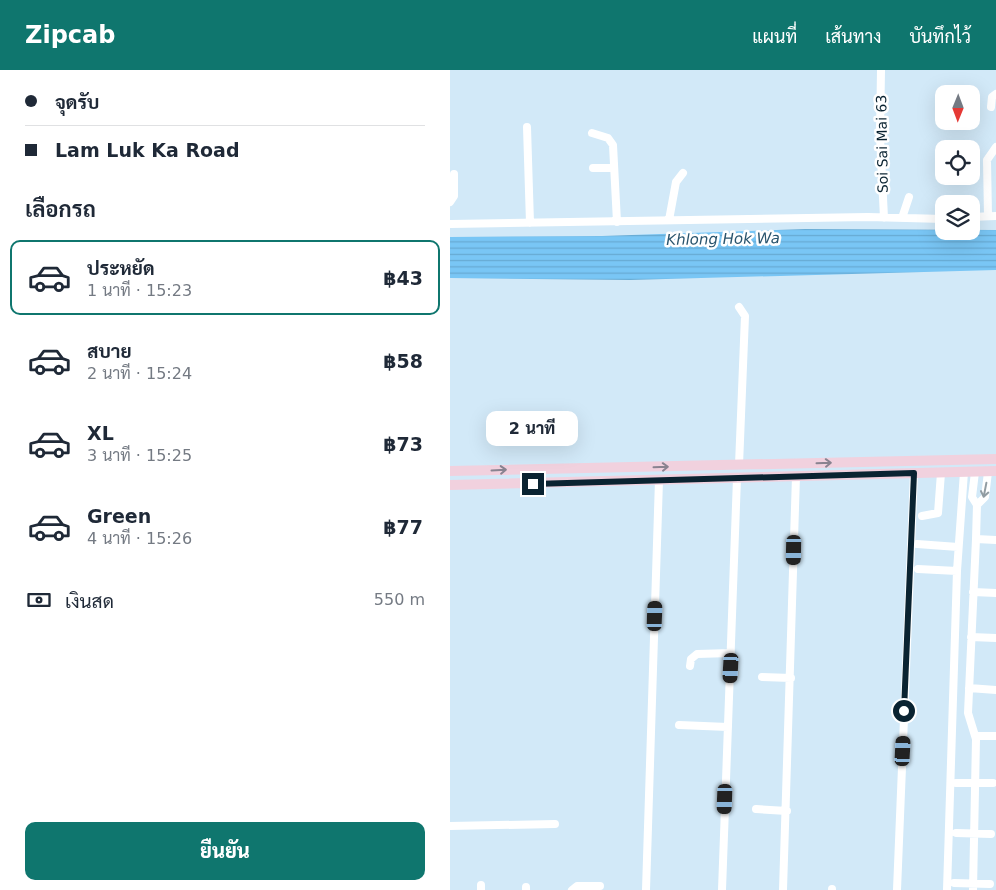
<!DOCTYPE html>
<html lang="th">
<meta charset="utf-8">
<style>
:root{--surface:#fff;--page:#f2f2f3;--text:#1f2937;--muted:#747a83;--line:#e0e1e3;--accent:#0f766e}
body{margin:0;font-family:"DejaVu Sans",Sarabun,sans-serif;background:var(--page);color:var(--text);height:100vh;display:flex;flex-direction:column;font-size:19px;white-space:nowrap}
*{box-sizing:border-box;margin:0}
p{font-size:16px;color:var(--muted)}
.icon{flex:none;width:28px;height:28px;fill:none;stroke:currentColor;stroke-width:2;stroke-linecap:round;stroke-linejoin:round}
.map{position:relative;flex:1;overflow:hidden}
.drawer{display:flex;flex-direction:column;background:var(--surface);width:450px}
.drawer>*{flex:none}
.guide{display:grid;align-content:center;height:110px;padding:0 25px;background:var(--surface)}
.needle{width:32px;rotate:181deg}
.fabs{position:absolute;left:485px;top:15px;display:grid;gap:10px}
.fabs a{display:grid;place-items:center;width:45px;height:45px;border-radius:10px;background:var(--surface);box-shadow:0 5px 20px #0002;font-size:25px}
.end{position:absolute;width:22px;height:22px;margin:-11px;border:6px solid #0a2331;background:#fff;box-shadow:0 0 0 2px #fff}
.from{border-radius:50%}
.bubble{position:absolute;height:35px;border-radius:10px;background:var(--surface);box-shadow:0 5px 20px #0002;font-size:16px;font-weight:800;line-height:35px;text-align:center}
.car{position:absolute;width:15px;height:30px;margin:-15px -8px;border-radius:6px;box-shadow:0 0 4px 1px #0007;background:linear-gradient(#222 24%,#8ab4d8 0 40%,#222 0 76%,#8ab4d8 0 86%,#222 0)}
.guide b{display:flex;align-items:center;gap:18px;height:48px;font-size:19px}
.guide b+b{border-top:1px solid var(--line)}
.guide i{width:12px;height:12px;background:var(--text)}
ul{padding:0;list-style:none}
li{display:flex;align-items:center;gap:15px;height:75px;margin:0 10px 8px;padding:0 15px;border:2px solid transparent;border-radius:10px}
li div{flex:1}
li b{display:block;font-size:19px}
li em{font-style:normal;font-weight:800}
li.active{border-color:var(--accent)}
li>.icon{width:45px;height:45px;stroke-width:1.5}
h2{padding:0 25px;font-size:22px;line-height:60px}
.pay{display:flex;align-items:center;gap:12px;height:55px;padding:0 25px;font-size:19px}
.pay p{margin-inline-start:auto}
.cta{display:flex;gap:10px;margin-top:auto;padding:10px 25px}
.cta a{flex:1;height:58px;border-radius:10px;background:var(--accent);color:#fff;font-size:20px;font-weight:800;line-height:58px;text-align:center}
header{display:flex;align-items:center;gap:30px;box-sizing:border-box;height:70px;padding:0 25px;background:var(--accent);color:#fff}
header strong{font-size:24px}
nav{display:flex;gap:28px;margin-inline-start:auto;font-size:18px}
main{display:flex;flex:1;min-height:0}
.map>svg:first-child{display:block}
</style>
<header>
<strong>Zipcab</strong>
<nav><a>แผนที่</a><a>เส้นทาง</a><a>บันทึกไว้</a></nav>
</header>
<main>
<section class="drawer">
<div class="guide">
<b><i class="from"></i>จุดรับ</b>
<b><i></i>Lam Luk Ka Road</b>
</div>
<h2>เลือกรถ</h2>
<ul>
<li class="active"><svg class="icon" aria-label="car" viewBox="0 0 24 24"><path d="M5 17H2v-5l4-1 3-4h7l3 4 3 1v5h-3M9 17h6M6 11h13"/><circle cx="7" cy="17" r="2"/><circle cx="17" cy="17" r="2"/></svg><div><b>ประหยัด</b><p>1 นาที · 15:23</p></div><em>฿43</em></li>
<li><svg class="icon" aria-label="car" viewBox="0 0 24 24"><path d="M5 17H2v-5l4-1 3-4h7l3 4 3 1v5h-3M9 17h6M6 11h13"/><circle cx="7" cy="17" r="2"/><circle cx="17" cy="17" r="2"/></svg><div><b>สบาย</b><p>2 นาที · 15:24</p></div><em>฿58</em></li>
<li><svg class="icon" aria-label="car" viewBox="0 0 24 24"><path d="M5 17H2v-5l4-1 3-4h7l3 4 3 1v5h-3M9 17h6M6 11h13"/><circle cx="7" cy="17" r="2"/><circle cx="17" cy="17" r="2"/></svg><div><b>XL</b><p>3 นาที · 15:25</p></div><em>฿73</em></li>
<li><svg class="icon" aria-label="car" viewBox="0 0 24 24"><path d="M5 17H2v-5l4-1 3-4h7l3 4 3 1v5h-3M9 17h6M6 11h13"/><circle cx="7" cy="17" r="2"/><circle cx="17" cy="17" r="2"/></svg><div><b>Green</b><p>4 นาที · 15:26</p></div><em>฿77</em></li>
</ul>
<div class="pay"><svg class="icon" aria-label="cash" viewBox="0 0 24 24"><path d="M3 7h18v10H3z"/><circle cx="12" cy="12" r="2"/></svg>เงินสด<p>550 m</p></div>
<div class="cta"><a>ยืนยัน</a></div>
</section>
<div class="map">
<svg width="546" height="820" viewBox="0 0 546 820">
<defs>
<pattern id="water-rules" width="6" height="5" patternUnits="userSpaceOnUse" patternTransform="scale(1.25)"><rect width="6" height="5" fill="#79c6f5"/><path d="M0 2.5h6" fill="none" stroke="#67aad2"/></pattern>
</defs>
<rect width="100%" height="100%" fill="#d2e9f8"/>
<!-- water -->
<path fill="url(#water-rules)" d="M355,159L546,160V200L180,210L0,208V167L152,166Z"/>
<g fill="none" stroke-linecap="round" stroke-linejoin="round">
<!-- street -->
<path stroke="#fff" stroke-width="8" d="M431,0L430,66L434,148
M541,37L542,27L546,24
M77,57L80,153
M142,63L158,68L163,75L167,152
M143,98H164
M0,132L4,126V104
M538,146L537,90L546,77
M521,147L546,146
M452,148L459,127
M219,150L226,112L233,103
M0,154L418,147L494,149
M289,237L295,246L289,395
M527,435L535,427L538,402
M472,446L488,443L491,403
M526,469L546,470
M467,474L508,477
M468,499L507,501
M523,522L546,523
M521,567L546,568
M240,596L241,589L247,584L281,583
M312,607L341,608
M519,618L546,620
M229,655L278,657
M526,666H546
M506,713H543
M306,739L337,741
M0,756L105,754
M506,763L541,764
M504,813L540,814
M31,815V820
M76,817V820
M122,820L127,816H150
M196,820L209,410
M272,820L287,408
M333,820L346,406
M382,820V819
M447,820L464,403
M497,820L507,501L514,402
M523,820L526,669L518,643L526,469L527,435L522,427L525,402"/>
<!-- secondary -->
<path stroke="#f1d1de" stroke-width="10" d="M0,401L546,389
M0,415L546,401"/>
</g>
<!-- one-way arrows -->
<defs><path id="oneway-shaft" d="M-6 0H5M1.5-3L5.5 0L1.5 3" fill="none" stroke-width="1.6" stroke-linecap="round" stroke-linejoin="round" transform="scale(1.25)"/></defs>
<g stroke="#898390">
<use href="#oneway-shaft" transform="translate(374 393) rotate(-2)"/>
<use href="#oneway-shaft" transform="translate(211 397) rotate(-2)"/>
<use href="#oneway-shaft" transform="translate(49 400) rotate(-3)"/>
</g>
<use stroke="#919ca2" href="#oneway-shaft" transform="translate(535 420) rotate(101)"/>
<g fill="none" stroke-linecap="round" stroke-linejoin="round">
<!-- route -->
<path stroke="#0a2331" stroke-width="6" d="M83,414L464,403L454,641"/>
</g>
<g text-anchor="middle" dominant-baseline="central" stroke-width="5" stroke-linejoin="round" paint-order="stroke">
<!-- street labels -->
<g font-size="14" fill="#0a2331" stroke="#fff">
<text transform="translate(432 74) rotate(-91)">Soi Sai Mai 63</text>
</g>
<!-- water labels -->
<g font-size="15" font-style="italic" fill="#29546d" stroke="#fff">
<text transform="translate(273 169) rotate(-1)">Khlong Hok Wa</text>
</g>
</g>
</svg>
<div class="fabs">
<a><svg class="needle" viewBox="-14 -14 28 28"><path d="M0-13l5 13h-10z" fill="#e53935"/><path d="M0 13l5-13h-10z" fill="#747a83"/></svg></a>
<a><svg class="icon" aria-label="locate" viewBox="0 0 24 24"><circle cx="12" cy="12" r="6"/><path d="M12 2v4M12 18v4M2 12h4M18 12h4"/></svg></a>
<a><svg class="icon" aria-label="layers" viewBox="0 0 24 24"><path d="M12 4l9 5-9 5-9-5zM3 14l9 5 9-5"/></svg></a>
</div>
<i class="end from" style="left:454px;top:641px"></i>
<i class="end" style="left:83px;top:414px"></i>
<div class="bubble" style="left:36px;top:341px;width:92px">2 นาที</div>
<i class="car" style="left:344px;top:480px;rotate:181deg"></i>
<i class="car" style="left:205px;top:546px;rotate:2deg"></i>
<i class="car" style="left:281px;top:598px;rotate:183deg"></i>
<i class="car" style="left:453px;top:681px;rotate:3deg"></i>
<i class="car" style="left:275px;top:729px;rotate:182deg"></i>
</div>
</main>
